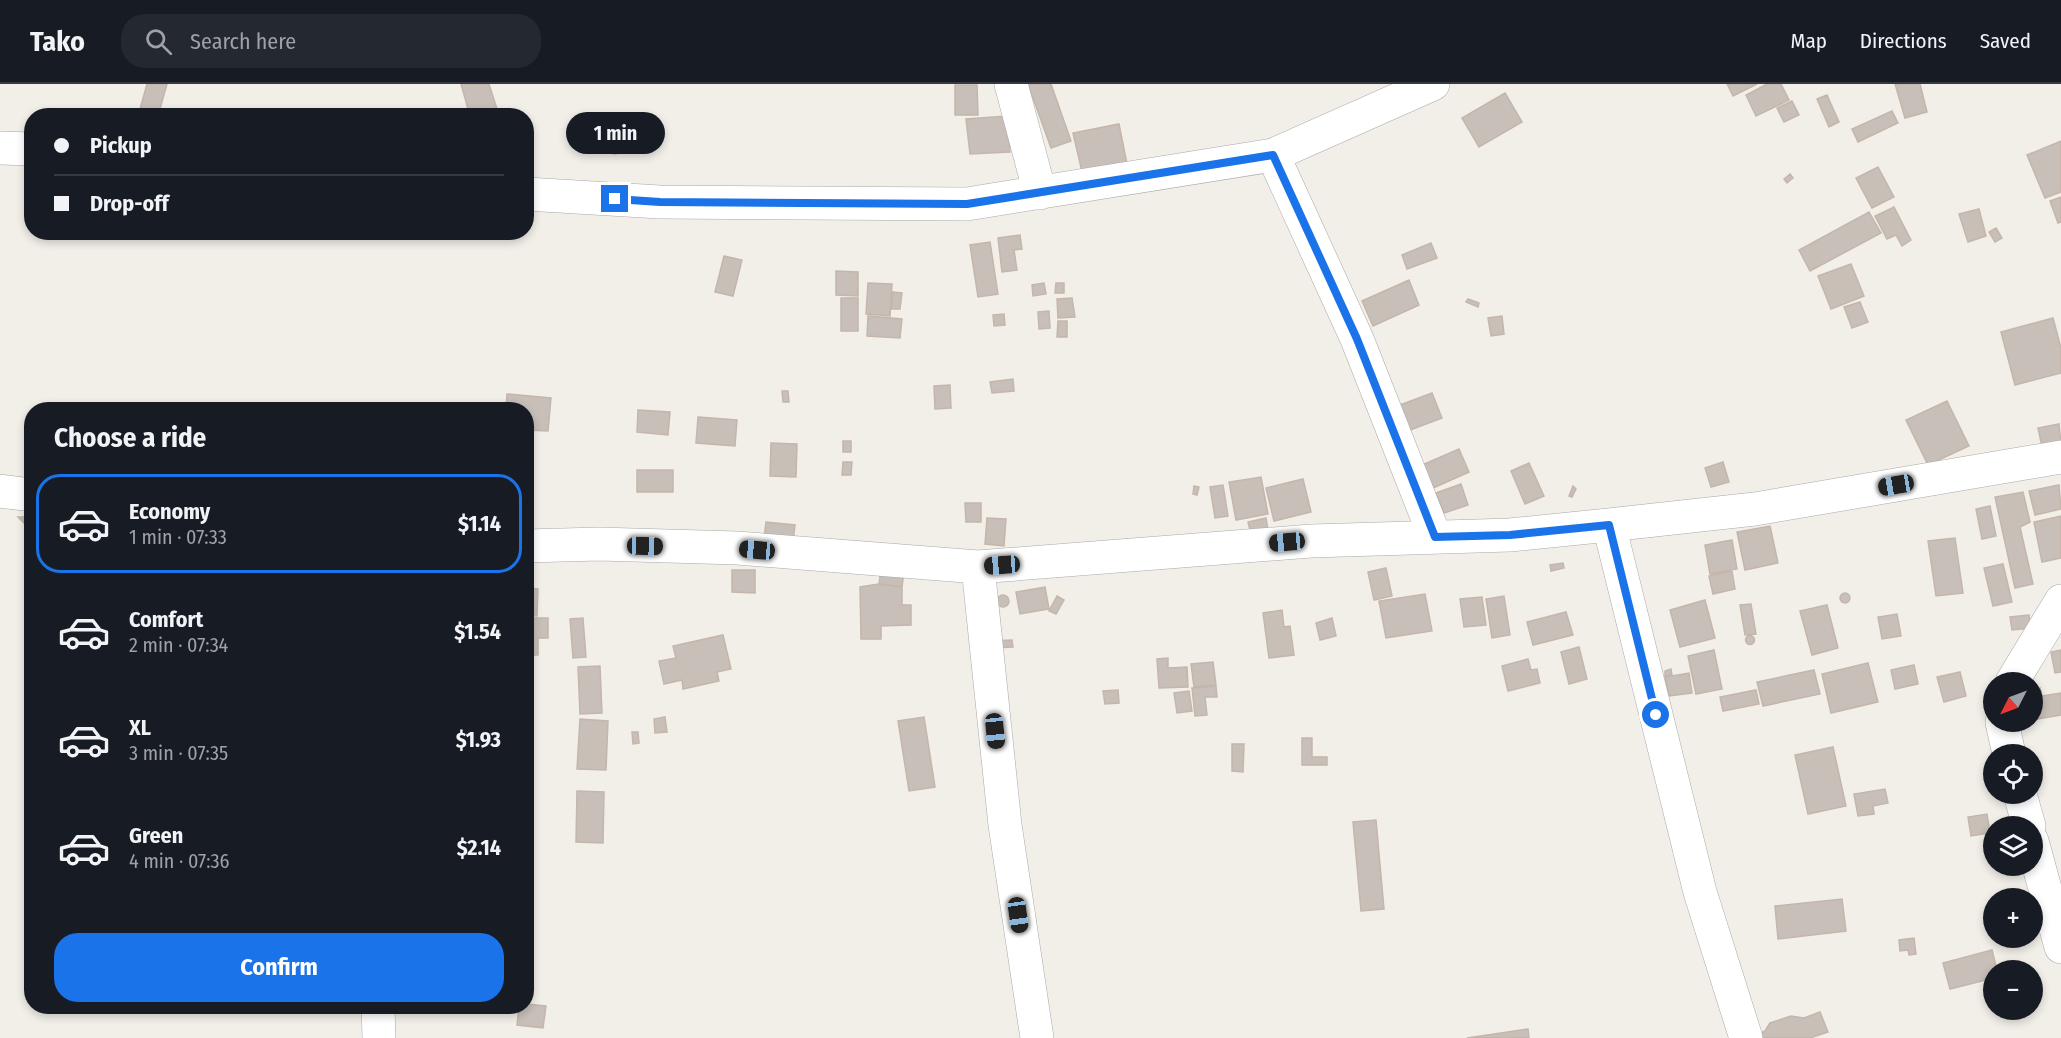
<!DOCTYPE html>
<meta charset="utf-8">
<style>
:root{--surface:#171b24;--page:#242831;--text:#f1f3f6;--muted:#9ea1a6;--line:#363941;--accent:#1a73e8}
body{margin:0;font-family:"Fira Sans Condensed",sans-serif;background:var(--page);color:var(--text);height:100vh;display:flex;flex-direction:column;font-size:22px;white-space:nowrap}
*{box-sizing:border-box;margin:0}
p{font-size:20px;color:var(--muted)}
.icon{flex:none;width:33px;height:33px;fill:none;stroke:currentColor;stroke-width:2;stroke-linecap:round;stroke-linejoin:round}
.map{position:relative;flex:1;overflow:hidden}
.sheet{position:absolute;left:24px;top:318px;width:510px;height:612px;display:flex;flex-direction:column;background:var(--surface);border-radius:24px;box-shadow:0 3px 9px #0003}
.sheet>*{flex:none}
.top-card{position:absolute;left:24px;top:24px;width:510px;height:132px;border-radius:24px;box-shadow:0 3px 9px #0003;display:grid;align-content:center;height:132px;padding:0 30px;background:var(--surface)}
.needle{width:39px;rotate:228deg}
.controls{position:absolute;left:1983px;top:588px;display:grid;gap:12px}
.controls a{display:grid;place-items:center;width:60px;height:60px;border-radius:50%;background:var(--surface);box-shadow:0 3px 9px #0003;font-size:30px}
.end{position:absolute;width:27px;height:27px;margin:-14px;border:8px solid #1a73e8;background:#fff;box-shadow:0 0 0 3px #fff}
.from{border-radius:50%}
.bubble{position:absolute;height:42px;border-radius:21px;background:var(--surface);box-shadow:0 3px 9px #0003;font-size:20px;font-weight:700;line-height:42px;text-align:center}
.car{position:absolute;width:18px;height:36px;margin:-18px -9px;border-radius:8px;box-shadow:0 0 4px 2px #0007;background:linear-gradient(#222 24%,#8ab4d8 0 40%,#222 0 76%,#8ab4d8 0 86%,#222 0)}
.top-card b{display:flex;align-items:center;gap:21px;height:57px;font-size:22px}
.top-card b+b{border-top:2px solid var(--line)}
.top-card i{width:15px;height:15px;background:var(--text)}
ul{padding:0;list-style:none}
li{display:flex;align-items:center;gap:18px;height:99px;margin:0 12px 9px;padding:0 18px;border:3px solid transparent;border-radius:24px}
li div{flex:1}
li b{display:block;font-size:22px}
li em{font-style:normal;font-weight:700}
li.active{border-color:var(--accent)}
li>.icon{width:54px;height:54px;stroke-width:1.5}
h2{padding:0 30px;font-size:27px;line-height:72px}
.primary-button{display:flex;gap:12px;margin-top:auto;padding:12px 30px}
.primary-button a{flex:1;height:69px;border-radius:24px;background:var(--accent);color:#fff;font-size:24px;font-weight:700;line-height:69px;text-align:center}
header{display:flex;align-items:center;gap:36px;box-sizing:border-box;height:84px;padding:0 30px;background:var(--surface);border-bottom:2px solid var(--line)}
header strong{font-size:28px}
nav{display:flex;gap:33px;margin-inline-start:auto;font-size:21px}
.search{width:420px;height:54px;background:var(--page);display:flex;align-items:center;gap:15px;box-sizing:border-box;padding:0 21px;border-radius:24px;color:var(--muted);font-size:22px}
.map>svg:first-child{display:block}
</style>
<header>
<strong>Tako</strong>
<div class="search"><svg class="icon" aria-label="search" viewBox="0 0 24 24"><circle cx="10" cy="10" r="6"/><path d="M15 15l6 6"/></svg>Search here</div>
<nav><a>Map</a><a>Directions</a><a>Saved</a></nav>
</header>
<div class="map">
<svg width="2061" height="954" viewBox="0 0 2061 954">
<rect width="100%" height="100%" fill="#f2efe9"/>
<!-- building -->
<path fill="#c7bfb8" stroke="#c4b6ab" stroke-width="1.5" d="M147,0H167L158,32H138Z
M461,0H489L497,25L470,32Z
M1028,0H1051L1071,57L1051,64Z
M1727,0H1757L1733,12Z
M1767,0H1781L1789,16L1756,32L1746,11Z
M1895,0H1920L1927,28L1905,34Z
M955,1H977L978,31H955Z
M1505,9L1522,38L1479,63L1462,34Z
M1827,11L1839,38L1829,43L1817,15Z
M1792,17L1799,31L1784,38L1777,24Z
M1892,27L1898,39L1858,58L1852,45Z
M1007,32L1010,68L970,70L966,35Z
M656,40L659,63L614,70L610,47Z
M1119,40L1127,80L1082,88L1073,49Z
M2061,57V108L2045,114L2027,71Z
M1878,83L1894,113L1872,124L1856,94Z
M1790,90L1793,94L1787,99L1784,95Z
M2061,113V138L2058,139L2050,117Z
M1894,123L1911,156L1902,162L1896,151L1887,155L1875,132Z
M1979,125L1986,152L1968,158L1959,130Z
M1869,128L1881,149L1810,187L1799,166Z
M1996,144L2002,154L1995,158L1989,148Z
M1020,151L1022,165L1014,166L1017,186L1002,188L998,154Z
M990,158L998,210L978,213L970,161Z
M1431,159L1437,174L1407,185L1402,171Z
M724,172L742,176L733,212L715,208Z
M1851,180L1864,212L1831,225L1818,192Z
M836,187L858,188V212L836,211Z
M1409,196L1419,221L1373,242L1362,217Z
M868,199L892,200L890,232L866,230Z
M1044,199L1046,210L1033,212L1032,201Z
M1056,199H1064V209H1055Z
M893,208L902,209L900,225H891Z
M841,214H858V247H841Z
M1072,214L1075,233L1058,234L1057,215Z
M1468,215L1479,219L1478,223L1466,218Z
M1860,218L1868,238L1852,244L1844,223Z
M1049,227L1050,244L1039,245L1038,228Z
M1004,230L1005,241L994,242L993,231Z
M868,232L902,235L900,254L867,252Z
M1502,232L1504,250L1491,252L1488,234Z
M2053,234L2061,264V289L2015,301L2001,248Z
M1058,237H1067V253H1057Z
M1013,295L1014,307L992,309L990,298Z
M950,301L951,324L935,325L934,302Z
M782,307H788L789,318H783Z
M1432,309L1442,334L1402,349L1392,324Z
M507,310L551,314L548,347L526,346V326H506Z
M1947,317L1969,362L1928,381L1906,336Z
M423,322L458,326H422Z
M638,326L670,328L668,351L637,348Z
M698,333L737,336L735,362L696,359Z
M2059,340L2061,360L2042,363L2038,344Z
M843,357H851V368H843Z
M771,359L797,360L796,393L770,392Z
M1459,365L1469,388L1431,405L1420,382Z
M843,378H852L851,391H842Z
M1723,378L1729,398L1711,403L1705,384Z
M1529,379L1544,412L1525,420L1511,387Z
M637,386H673V408H637Z
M1261,393L1268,430L1236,436L1229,398Z
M1303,395L1311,428L1274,437L1266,404Z
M1461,400L1468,421L1444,429L1436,409Z
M1223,401L1228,432L1215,434L1210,403Z
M2059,401L2061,425L2035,431L2029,407Z
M1194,402L1199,403L1197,411L1193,410Z
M1573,402L1576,405L1572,413L1569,412Z
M2023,408L2030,438L2020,443L2033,500L2015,504L1995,413Z
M965,419H981V438H966Z
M1990,422L1996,452L1982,455L1976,425Z
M2061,432V474L2042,478L2034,438Z
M18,433H32V447Z
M987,434L1006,435L1004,462L985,460Z
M1266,434L1268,446L1251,450L1248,438Z
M766,438L795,441L793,457L764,454Z
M1770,442L1778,479L1745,486L1737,448Z
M1955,454L1963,509L1936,512L1928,457Z
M1732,456L1737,485L1710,490L1705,461Z
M882,477L905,480L902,503L879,500Z
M1563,479L1564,484L1551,487L1550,481Z
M2003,480L2012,518L1993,522L1984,484Z
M1386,484L1392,512L1374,516L1368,488Z
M732,486H755V509L732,508Z
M1732,487L1735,505L1713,510L1709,492Z
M879,500L902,503V521H911V541L881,542V555H861L860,503Z
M1045,503L1049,525L1020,530L1016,508Z
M526,504L538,505L537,532L526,531Z
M1840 514a5 5 0 1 1 10 0a5 5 0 1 1-10 0Z
M1425,510L1432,547L1386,554L1379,517Z
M997 517a6 6 0 1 1 12 0a6 6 0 1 1-12 0Z
M1057,512L1064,516L1056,530L1049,527Z
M1504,512L1510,551L1492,554L1486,515Z
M1482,513L1486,541L1464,543L1460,515Z
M1705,516L1715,554L1680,563L1670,526Z
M1751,520L1756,550L1745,551L1740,521Z
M1827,521L1838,564L1812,571L1800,527Z
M1282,526L1284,543L1290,542L1294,571L1269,574L1263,529Z
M1566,528L1573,551L1533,561L1527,538Z
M1897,530L1901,552L1882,555L1878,533Z
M2029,531L2031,544L2012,546L2010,533Z
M526,534H548V554H538V571H526Z
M583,534L586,573L573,574L570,535Z
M1332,534L1336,552L1320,556L1316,539Z
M723,551L731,585L717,588L719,597L683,605L682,596L664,600L659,577L676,574L673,562Z
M1745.5 556a4.5 4.5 0 1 1 9 0a4.5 4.5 0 1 1-9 0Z
M1012,556L1013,563L991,564L990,557Z
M1579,563L1587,595L1569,600L1561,568Z
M1714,566L1722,605L1696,610L1688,572Z
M2061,566V588L2055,589L2051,568Z
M1168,574V584L1187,583L1188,603L1159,604L1157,575Z
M1528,575L1531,586L1537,585L1540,599L1508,607L1502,582Z
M1213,578L1216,601L1194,603L1191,580Z
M1868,579L1878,618L1831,629L1822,590Z
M1914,581L1918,600L1895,605L1891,586Z
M600,582L602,629L580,630L578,583Z
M1671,585L1672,591L1665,592V587Z
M1814,586L1820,610L1763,622L1757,598Z
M1960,588L1966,612L1944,618L1937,593Z
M1689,589L1692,609L1669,612L1665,593Z
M1216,602L1217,613H1205L1207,631L1195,632L1192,604Z
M2040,604L2042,612L2061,609V631L2032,636V606Z
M1118,606L1119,619L1105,620L1103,607Z
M1756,606L1759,620L1723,627L1720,613Z
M1189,607L1192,627L1177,629L1174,609Z
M665,633L667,648L655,649L654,635Z
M924,633L935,703L909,707L898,637Z
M580,635L608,637L606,686L577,685Z
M632,648H638L639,659L633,660Z
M1302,654H1312V673H1327V681H1302Z
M1232,660H1244L1243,688L1232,687Z
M1833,663L1846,722L1808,730L1795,671Z
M1885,705L1888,719L1873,722L1874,730L1858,732L1854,710Z
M577,707L604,708L603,759L576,758Z
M1987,730L1990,749L1971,752L1968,733Z
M1376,736L1384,825L1361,827L1353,738Z
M1842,815L1846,847L1778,855L1775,822Z
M1914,854L1916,870L1909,871L1908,866L1900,867L1899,856Z
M1992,866L1997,886H1994V894L1950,905L1943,879Z
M526,920L546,922L543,944L517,941L519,922H526Z
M1820,928L1828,948L1810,954H1755L1754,952L1765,947L1770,939L1791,932L1804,934Z
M1528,945L1529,954H1467Z"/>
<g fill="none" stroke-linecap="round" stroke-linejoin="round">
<defs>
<path id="minor" d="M1011,0L1040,109
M0,64L32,65
M1273,71L1357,255L1435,453
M526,110L660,118L967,120L1273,71L1433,0
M0,407L32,411
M1609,441L1700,808L1746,954
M526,462L599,460L737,464L978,483L1311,457L1510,451L1609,441L1755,425L2061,373
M978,483L1005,741L1037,954
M2012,598L2061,517
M2002,638L2009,670
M2020,710L2029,742
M2032,757L2061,863
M378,922L379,954"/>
</defs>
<!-- minor casing -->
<use href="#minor" stroke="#a9a9a9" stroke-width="34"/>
<!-- minor -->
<use href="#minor" stroke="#fff" stroke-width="33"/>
</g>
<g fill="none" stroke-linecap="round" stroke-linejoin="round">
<!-- route -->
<path stroke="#1a73e8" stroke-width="8" d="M615,115L660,118L967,120L1273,71L1357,255L1435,453L1510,451L1609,441L1656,631"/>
</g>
</svg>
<div class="controls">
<a><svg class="needle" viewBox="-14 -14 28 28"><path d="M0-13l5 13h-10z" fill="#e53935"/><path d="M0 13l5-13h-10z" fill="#9ea1a6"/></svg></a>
<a><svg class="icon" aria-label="locate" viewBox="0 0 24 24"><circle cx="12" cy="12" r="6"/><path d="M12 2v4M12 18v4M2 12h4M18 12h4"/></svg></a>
<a><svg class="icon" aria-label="layers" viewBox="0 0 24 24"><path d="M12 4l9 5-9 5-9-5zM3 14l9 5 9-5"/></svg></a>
<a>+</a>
<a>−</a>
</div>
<i class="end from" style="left:1656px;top:631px"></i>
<i class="end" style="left:615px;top:115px"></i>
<div class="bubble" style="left:566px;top:28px;width:99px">1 min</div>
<i class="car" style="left:1896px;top:401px;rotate:260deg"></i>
<i class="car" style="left:1287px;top:458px;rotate:265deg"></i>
<i class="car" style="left:645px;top:462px;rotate:91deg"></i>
<i class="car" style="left:757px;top:466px;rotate:275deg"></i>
<i class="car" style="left:1002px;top:481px;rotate:266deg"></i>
<i class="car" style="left:995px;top:647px;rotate:174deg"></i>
<i class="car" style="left:1018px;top:831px;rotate:172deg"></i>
<div class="top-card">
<b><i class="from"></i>Pickup</b>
<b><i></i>Drop-off</b>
</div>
<section class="sheet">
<h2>Choose a ride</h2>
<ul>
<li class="active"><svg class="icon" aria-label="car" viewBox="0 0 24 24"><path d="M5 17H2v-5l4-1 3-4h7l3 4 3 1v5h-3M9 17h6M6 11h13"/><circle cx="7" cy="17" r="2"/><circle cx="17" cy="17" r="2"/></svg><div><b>Economy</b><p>1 min · 07:33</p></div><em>$1.14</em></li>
<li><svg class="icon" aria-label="car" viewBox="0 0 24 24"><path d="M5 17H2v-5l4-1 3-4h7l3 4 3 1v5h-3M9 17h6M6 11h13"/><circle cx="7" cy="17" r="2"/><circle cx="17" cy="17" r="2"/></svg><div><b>Comfort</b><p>2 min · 07:34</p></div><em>$1.54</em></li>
<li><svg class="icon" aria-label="car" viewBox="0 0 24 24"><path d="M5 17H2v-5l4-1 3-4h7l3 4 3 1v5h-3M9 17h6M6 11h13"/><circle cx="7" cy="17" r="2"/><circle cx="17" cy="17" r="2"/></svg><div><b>XL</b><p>3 min · 07:35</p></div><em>$1.93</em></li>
<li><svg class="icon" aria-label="car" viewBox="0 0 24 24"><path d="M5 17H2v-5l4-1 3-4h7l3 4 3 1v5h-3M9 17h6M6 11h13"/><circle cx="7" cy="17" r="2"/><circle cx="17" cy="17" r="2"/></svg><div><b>Green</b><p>4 min · 07:36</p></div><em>$2.14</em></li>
</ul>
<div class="primary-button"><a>Confirm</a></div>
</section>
</div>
